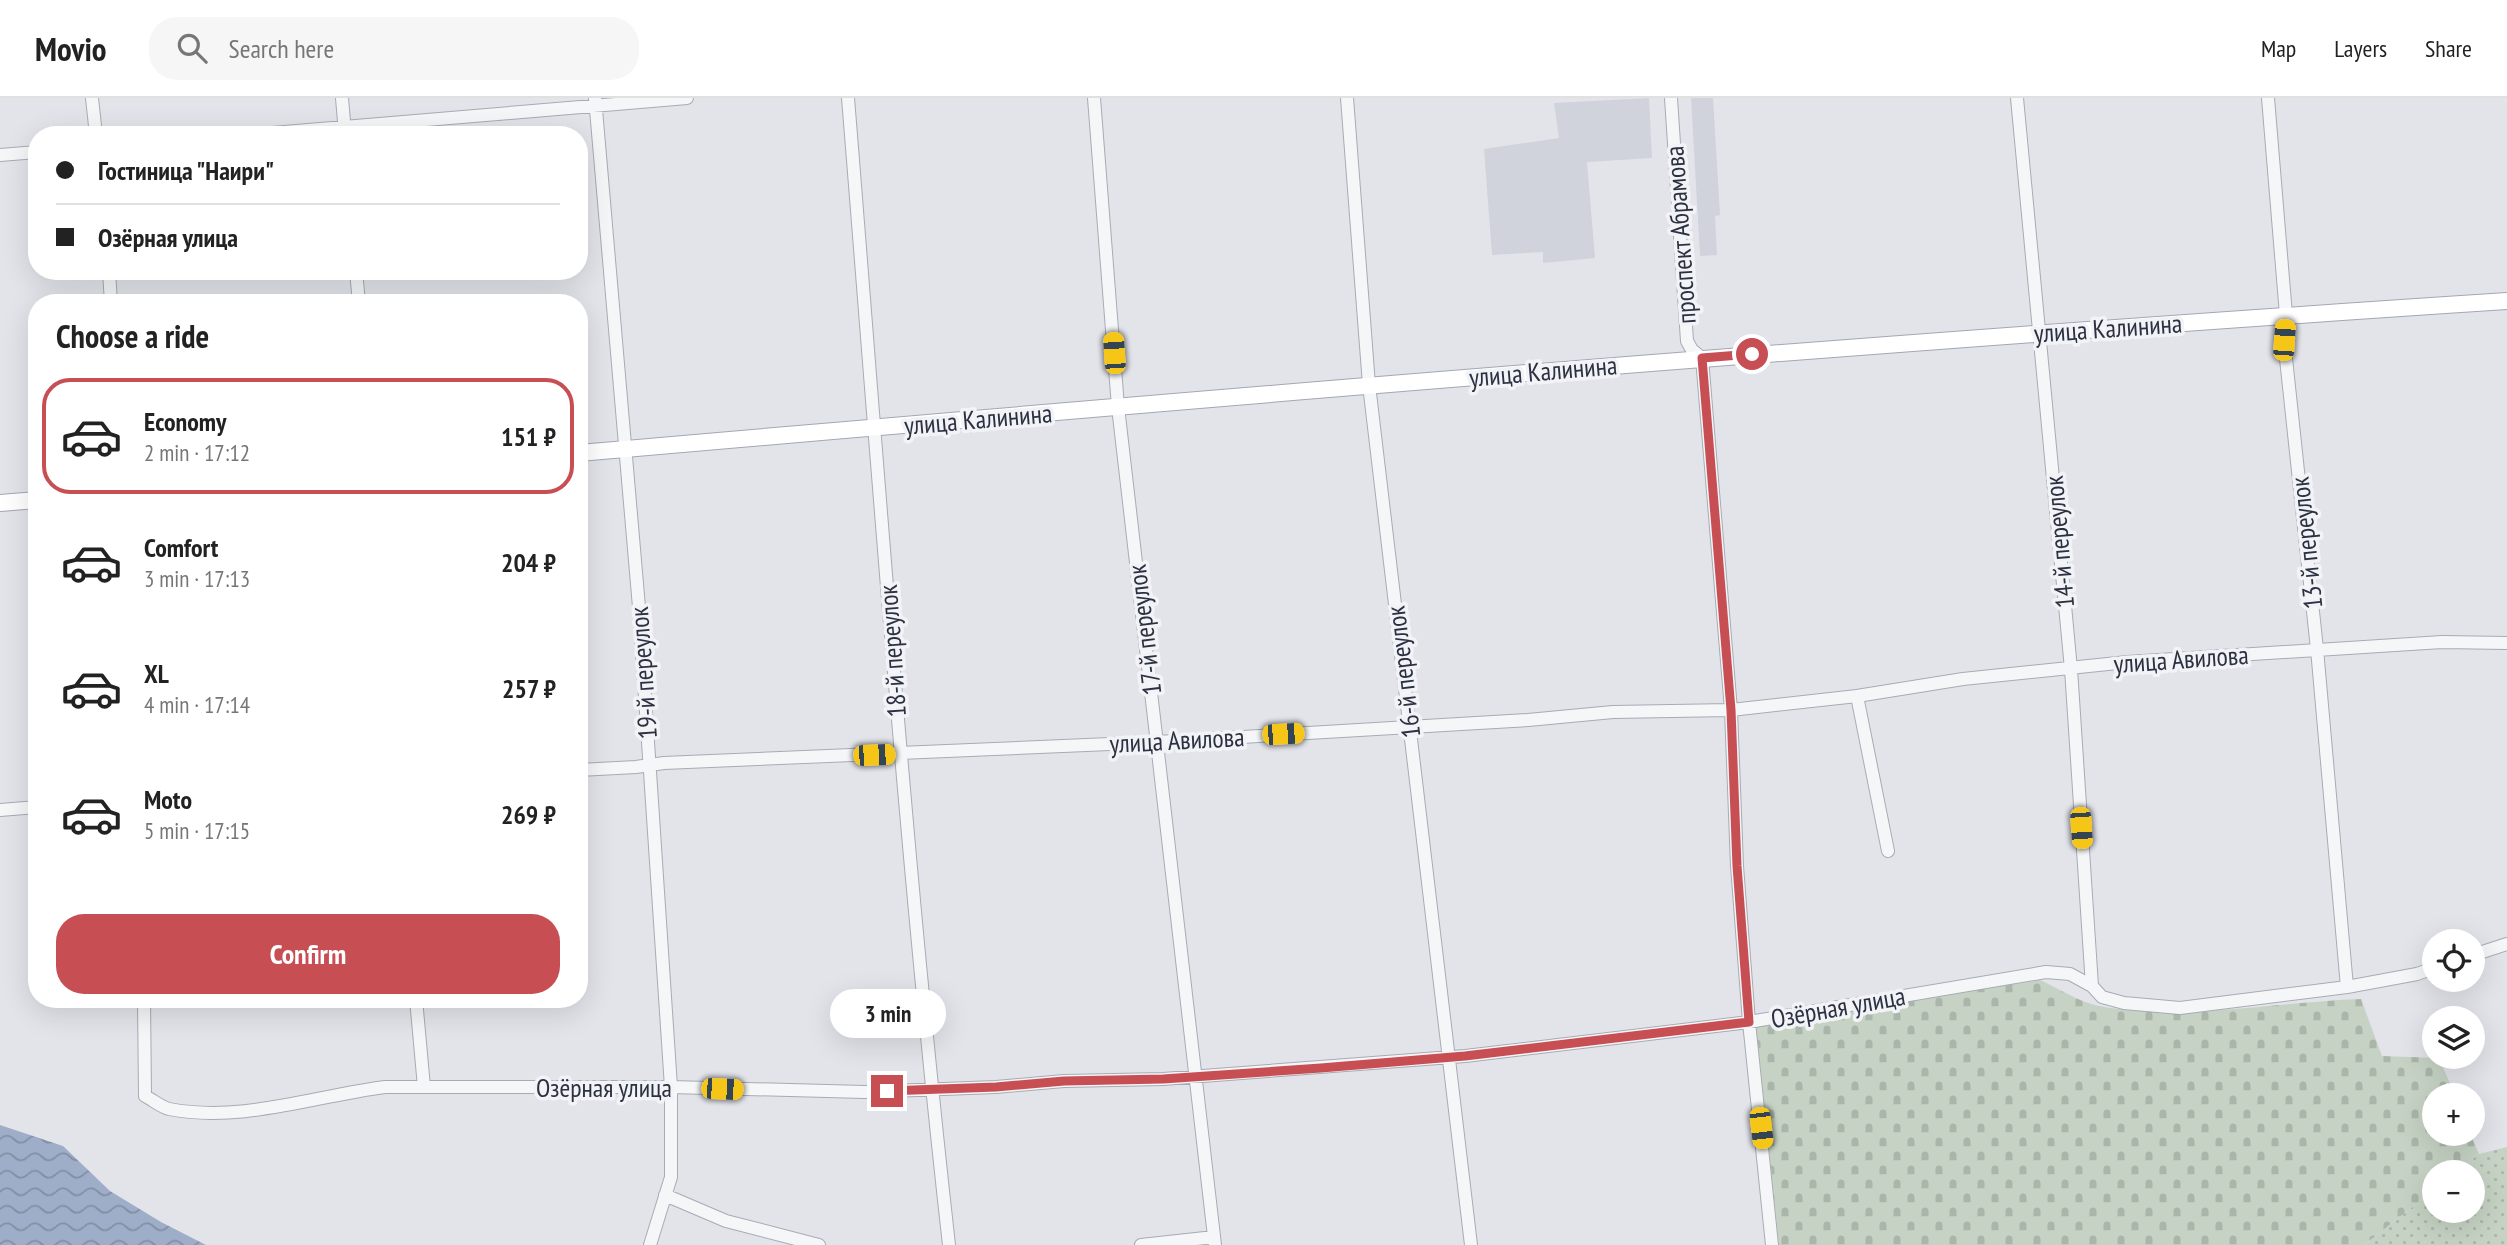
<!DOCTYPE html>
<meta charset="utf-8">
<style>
:root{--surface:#fff;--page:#f6f6f6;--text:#222;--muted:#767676;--line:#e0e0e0;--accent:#c74e53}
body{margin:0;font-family:"PT Sans Narrow",sans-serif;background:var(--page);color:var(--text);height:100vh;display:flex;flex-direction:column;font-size:26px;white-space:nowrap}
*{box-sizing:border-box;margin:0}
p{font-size:23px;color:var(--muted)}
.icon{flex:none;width:38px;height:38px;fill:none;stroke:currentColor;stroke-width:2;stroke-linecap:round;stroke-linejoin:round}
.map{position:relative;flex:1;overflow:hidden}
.drawer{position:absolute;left:28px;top:196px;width:560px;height:714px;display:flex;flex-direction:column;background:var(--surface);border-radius:28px;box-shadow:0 7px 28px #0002}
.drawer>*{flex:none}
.hud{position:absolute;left:28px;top:28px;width:560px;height:154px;border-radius:28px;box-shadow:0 7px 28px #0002;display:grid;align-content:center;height:154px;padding:0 28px;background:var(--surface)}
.tools{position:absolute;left:2422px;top:831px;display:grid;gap:14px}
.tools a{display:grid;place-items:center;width:63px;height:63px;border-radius:50%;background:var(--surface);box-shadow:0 7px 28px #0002;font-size:35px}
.end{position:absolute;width:32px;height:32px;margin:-16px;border:9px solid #c74e53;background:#fff;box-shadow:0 0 0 4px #fff}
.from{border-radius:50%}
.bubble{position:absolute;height:49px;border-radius:24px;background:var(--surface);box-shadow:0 7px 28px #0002;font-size:23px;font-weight:700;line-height:49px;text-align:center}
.car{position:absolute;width:21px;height:42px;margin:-21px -10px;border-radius:9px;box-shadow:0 0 5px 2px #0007;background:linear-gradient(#f5c518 24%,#345 0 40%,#f5c518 0 76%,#345 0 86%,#f5c518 0)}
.hud b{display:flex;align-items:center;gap:24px;height:66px;font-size:26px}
.hud b+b{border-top:2px solid var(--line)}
.hud i{width:18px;height:18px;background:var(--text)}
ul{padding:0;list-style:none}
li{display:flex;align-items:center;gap:21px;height:116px;margin:0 14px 10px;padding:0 14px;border:4px solid transparent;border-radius:28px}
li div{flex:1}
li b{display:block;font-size:26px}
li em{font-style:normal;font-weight:700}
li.current{border-color:var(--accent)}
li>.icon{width:63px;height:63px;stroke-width:1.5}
h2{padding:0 28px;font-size:32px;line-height:84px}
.primary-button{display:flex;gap:14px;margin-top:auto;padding:14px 28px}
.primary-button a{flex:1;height:80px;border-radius:28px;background:var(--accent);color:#fff;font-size:28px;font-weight:700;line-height:80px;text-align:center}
header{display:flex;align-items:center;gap:42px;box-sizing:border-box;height:98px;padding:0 35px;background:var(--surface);border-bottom:2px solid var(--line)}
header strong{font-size:33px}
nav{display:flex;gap:38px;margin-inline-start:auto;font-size:24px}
.search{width:490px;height:63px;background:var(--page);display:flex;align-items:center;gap:18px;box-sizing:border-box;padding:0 24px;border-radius:28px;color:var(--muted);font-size:26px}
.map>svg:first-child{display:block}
</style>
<header>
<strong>Movio</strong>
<div class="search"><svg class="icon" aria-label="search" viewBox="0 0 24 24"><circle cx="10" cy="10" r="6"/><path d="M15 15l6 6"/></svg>Search here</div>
<nav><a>Map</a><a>Layers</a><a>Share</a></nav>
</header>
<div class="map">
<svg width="2507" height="1147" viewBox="0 0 2507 1147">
<defs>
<pattern id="grass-dots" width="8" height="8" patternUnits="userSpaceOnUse" patternTransform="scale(1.75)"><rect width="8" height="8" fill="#c6d3c4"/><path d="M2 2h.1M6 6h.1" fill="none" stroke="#aab6aa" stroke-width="1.8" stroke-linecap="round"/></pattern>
<pattern id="cemetery-stones" width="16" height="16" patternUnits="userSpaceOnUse" patternTransform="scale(1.75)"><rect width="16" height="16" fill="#c6d3c4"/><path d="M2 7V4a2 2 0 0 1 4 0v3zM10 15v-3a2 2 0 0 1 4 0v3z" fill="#aab6aa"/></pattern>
<pattern id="water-waves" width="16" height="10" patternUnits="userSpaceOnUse" patternTransform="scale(1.75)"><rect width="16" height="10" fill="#9faec8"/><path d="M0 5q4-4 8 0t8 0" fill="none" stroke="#828ea4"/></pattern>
</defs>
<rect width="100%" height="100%" fill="#e2e4ea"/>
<!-- built -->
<path fill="#d0d3dc" d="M1649,0L1652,60L1587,64L1595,160L1543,165V154L1492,157L1484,51L1559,40L1554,5Z
M1691,0H1713L1720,117L1715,118L1717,157L1700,158Z"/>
<!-- grass -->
<path fill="url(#grass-dots)" d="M2507,1049V1147H2364L2434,1092V1113H2473V1074H2456L2479,1056Z"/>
<!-- cemetery -->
<path fill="url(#cemetery-stones)" d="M2040,882C2058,890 2079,904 2099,908C2182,923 2276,904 2361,901L2382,958L2439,960L2455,997L2434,998V1036H2470L2479,1056L2456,1074H2434V1092L2364,1147H1779L1756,926Z"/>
<!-- water -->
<path fill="url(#water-waves)" d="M0,1027L63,1048L110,1093L161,1124L206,1147H0Z"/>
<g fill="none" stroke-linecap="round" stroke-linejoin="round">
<defs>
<path id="minor" d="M92,0L96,37
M342,0L345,35
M595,0L639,509L671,989V1079L650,1147
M848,0C879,383 906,766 949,1147
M1094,0L1118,309L1215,1147
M1347,0L1369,287L1471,1147
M1671,0L1687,243L1692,252L1702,260L1731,612L1737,768L1749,924L1772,1147
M2017,0L2071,571L2092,888
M2268,0L2286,217L2284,242L2317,551L2347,889
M249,37L687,0
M0,57L37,54
M109,173L111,205
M356,173L359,205
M1857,598L1888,753
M579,672L636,669L664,665L1157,644L1528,622L1613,614L1731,612L1857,598L1963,581L2127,564L2442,544L2507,545
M0,712L37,709
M2473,857L2507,846
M144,901L145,998C153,1002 161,1009 169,1011C241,1025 314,998 385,989H671L864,994L996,989L1064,983L1163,981L1465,958L1749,924L2046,874L2070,876L2092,888L2102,899L2124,905L2180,910L2347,889L2417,876L2434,870
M416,901L424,989
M665,1097L726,1123L819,1147
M1141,1147L1214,1139"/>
<path id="major" d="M579,355C1221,299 1864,245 2507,203
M0,405L37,402"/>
</defs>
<!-- minor casing -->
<use href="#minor" stroke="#a7abb4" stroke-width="14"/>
<!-- major casing -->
<use href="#major" stroke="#a2a7b5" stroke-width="18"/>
<!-- minor -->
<use href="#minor" stroke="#f5f6f8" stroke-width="12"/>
<!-- major -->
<use href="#major" stroke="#fff" stroke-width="16"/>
</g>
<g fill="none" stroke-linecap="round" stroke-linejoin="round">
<!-- route -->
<path stroke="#c74e53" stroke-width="9" d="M887,993L996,989L1064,983L1163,981L1321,970L1465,958L1749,924L1737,768L1731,612L1702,260L1752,256"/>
</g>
<g text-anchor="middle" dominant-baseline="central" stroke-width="7" stroke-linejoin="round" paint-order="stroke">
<!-- street labels -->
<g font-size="26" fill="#2b3141" stroke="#f2f3f7">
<text transform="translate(1680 137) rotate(-94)">проспект Абрамова</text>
<text transform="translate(2108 230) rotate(-4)">улица Калинина</text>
<text transform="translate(1543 273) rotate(-5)">улица Калинина</text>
<text transform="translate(978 321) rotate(-5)">улица Калинина</text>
<text transform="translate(2059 444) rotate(-95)">14-й переулок</text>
<text transform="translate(2306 445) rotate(-96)">13-й переулок</text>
<text transform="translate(1144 532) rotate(-97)">17-й переулок</text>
<text transform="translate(892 553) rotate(-94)">18-й переулок</text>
<text transform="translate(2181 561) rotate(-4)">улица Авилова</text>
<text transform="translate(1403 574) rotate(-97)">16-й переулок</text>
<text transform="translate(643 575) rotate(-94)">19-й переулок</text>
<text transform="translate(1177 642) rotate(-3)">улица Авилова</text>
<text transform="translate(1838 909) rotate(-10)">Озёрная улица</text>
<text x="604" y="989">Озёрная улица</text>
</g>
</g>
</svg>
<div class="tools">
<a><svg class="icon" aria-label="locate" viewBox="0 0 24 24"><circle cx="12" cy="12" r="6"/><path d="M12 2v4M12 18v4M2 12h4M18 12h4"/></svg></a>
<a><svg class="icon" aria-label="layers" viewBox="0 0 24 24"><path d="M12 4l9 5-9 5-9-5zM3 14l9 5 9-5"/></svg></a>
<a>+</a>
<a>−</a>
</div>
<i class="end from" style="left:1752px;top:256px"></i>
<i class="end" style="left:887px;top:993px"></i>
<div class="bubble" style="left:830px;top:891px;width:116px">3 min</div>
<i class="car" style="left:2284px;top:242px;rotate:4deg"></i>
<i class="car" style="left:1114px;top:255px;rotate:356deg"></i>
<i class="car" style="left:1283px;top:636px;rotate:87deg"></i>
<i class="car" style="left:874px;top:657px;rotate:88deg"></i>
<i class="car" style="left:2081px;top:730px;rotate:176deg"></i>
<i class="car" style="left:722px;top:991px;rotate:92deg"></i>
<i class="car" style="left:1761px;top:1030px;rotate:173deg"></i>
<div class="hud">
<b><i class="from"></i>Гостиница &quot;Наири&quot;</b>
<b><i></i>Озёрная улица</b>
</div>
<section class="drawer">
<h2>Choose a ride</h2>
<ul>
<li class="current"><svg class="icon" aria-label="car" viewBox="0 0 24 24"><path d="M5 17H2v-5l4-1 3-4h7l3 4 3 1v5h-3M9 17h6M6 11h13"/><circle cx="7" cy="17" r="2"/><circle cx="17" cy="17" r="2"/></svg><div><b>Economy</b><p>2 min · 17:12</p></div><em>151 ₽</em></li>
<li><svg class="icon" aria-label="car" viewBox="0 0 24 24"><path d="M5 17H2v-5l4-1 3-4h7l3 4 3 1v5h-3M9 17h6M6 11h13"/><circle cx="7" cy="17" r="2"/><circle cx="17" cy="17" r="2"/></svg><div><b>Comfort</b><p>3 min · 17:13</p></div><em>204 ₽</em></li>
<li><svg class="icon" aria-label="car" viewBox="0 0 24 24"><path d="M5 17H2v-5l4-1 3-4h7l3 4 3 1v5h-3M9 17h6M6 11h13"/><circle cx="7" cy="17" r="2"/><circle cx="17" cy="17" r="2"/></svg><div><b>XL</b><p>4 min · 17:14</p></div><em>257 ₽</em></li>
<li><svg class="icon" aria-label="car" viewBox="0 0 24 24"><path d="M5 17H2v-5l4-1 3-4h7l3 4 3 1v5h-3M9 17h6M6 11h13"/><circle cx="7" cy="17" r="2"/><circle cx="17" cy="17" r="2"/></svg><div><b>Moto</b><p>5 min · 17:15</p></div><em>269 ₽</em></li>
</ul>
<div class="primary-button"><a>Confirm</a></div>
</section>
</div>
